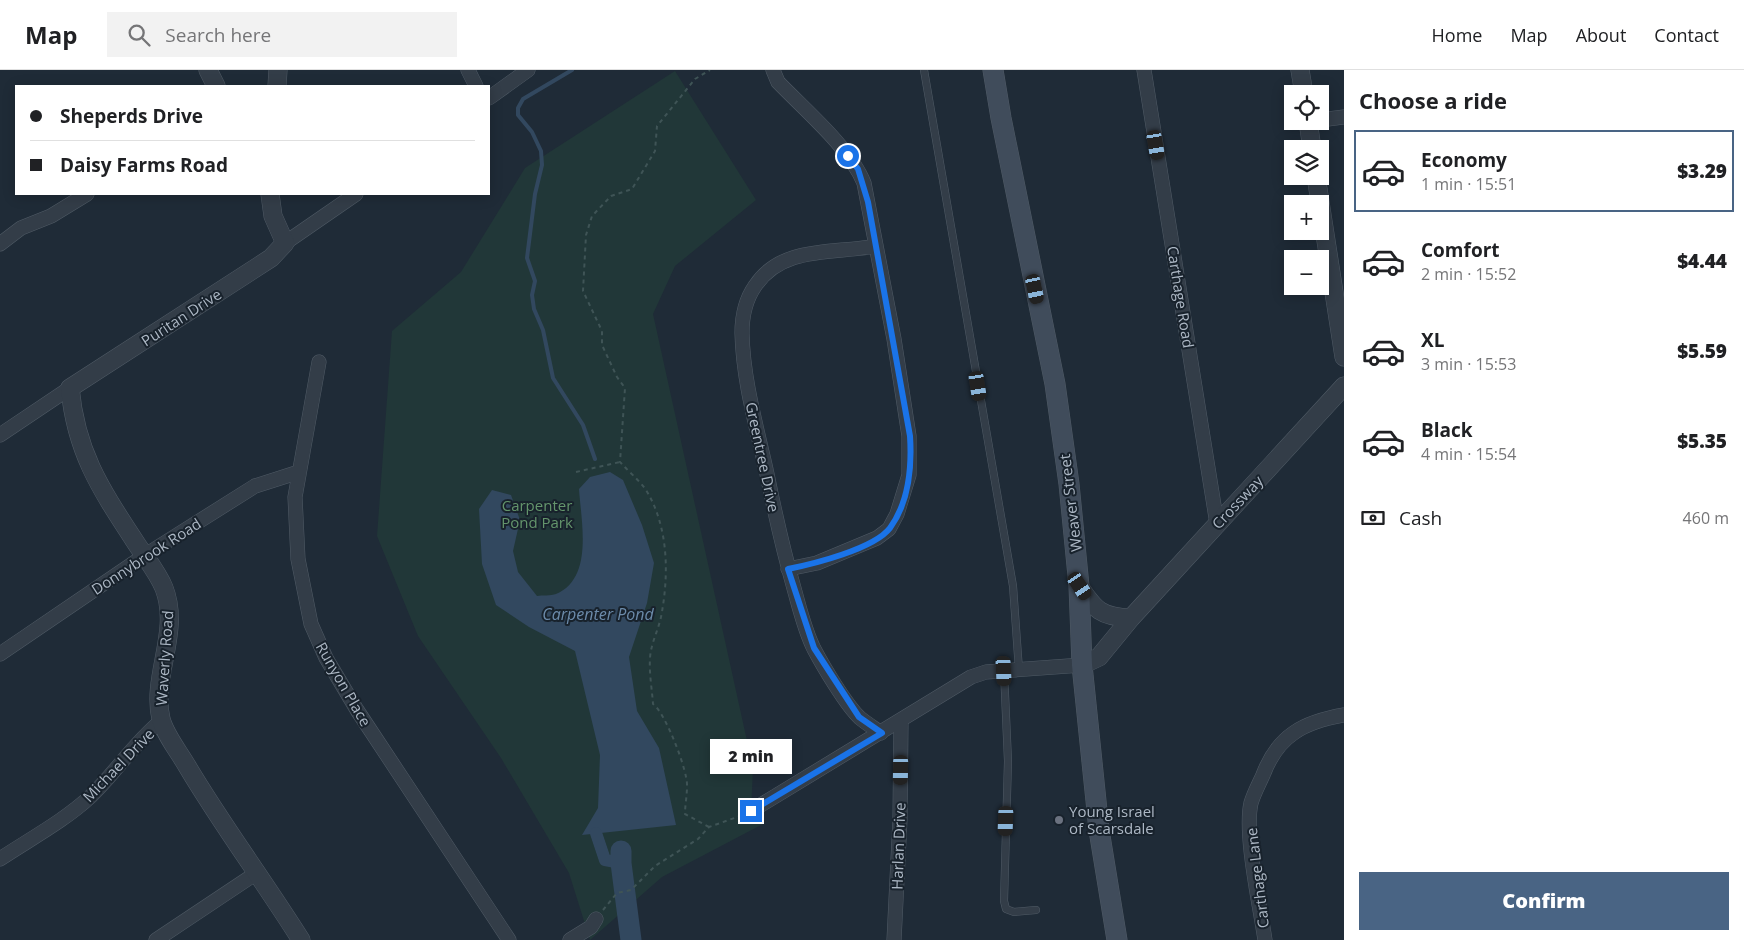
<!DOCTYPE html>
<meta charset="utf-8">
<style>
:root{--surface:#fff;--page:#f2f2f2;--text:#202124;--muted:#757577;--line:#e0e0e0;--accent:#496484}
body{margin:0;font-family:"Open Sans",sans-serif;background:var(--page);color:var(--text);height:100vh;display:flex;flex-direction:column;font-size:19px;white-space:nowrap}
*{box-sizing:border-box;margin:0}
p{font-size:16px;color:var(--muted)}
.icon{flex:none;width:28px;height:28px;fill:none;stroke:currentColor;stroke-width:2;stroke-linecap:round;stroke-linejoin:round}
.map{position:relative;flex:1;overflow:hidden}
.sheet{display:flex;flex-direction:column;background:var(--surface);width:400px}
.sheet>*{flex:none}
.guide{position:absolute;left:15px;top:15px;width:475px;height:110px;border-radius:0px;box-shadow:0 2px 12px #0003;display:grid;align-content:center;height:110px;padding:0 15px;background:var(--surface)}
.tools{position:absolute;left:1284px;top:15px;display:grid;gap:10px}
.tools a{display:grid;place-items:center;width:45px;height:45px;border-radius:0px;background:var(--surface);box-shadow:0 2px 12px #0003;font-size:25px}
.end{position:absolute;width:22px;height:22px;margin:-11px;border:6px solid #1a73e8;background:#fff;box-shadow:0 0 0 2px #fff}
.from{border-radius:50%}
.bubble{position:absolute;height:35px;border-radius:0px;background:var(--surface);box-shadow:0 2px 12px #0003;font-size:16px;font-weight:800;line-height:35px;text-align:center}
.car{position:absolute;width:15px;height:30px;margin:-15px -8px;border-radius:6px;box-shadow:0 0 4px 1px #0007;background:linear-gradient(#222 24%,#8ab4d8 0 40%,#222 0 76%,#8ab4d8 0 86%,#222 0)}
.guide b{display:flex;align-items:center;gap:18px;height:48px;font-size:19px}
.guide b+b{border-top:1px solid var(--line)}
.guide i{width:12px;height:12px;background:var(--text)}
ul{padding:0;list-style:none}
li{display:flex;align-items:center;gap:15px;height:82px;margin:0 10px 8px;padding:0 5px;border:2px solid transparent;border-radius:0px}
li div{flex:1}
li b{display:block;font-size:19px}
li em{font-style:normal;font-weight:800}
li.selected{border-color:var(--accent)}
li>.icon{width:45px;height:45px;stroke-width:1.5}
h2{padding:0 15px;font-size:22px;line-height:60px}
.pay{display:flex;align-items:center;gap:12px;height:55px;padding:0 15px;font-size:19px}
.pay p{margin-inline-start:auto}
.primary-button{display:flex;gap:10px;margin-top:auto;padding:10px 15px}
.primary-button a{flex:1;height:58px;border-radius:0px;background:var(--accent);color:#fff;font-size:20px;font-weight:800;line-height:58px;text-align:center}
header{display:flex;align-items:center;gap:30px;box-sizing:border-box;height:70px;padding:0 25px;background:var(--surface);border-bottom:1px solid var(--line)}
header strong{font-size:24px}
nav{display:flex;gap:28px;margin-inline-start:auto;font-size:18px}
.search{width:350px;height:45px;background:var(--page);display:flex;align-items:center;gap:12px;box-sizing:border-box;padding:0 18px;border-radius:0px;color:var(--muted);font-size:19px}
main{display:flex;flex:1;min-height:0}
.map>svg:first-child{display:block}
</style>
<header>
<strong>Map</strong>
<div class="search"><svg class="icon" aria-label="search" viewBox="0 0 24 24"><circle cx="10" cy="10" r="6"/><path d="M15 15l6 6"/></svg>Search here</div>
<nav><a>Home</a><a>Map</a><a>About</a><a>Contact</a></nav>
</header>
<main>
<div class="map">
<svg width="1344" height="870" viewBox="0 0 1344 870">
<rect width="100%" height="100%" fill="#1f2b37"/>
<!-- green -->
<path fill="#213738" d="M675,1L756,130L675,196L653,244L753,698L751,741L763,754L662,807L590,870L569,803L501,688L418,566L377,466L392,261L461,202L525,98Z"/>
<!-- water -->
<path fill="#32485f" d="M610,402L623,410L642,455L654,493L647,533L629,587L637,641L659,678L676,755L582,765L598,738L600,685L575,581L529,557L496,535L482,494L479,439L492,420L511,425L520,450L513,481L518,502L537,526C542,525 551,526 556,524C594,508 581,451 579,419L590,407Z"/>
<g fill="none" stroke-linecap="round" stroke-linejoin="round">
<!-- stream -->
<path stroke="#32485f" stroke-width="4" d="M572,0L523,29L518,38V45L532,62L541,81L542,95L535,124L527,188L535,211L532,225L534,239L543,260L553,308L583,355L595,389"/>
<!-- canal -->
<path stroke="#32485f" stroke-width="12" d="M596,763L605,790L621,793"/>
<!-- river -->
<path stroke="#32485f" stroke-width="21" d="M621,781V793L631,870"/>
<defs>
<path id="service" d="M924,0L1013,516L1019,600
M1004,601L1008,691L1004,831L1006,839L1014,842L1036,840"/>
<path id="minor" d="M468,0L476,16
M773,0L778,12C805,40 850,78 864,113L894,269L909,366V405L897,444L889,459L877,468L817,493L788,499
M1144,0L1217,454
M489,28L528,0
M1320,50L1344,47
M285,173L356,124
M0,174L21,158L51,146L87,124
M875,176C834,184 782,175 755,216C746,229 742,247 742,263C743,311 757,358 767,404C775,444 784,483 795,522C800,540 805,561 814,579C823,596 846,635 860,648C866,653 874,658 881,663
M319,292L295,427L298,489L311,554L326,588L357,640L509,870
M0,365L70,318
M0,584L144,486L255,416L299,402
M751,741L971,607L986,602L1082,595
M0,789C30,769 64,751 91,726C116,702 134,673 161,651
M156,870L258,802
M570,870L591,857L596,849
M894,870L900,749L901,651
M1265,870C1260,836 1244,764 1251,733C1254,723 1259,714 1263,705C1278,665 1304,652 1344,645"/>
<path id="tertiary" d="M208,0L216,16
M1300,0L1304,24
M277,16L278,0
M1308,51L1312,79
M1316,106L1344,287
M270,124L273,146L285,173L271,188L70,318C76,382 100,418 134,470C144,486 157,501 164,518C181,562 151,606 161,649C165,665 179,682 187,696C222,755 264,811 301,870
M1079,516C1095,540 1101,547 1131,548
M1082,595L1099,587L1131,548L1344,316"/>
<path id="secondary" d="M993,0L1001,48L1055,314L1069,414L1079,516L1082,595L1099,760L1117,870"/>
</defs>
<!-- service casing -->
<use href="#service" stroke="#505b66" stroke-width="8"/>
<!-- minor casing -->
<use href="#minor" stroke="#505b66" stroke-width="15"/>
<!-- tertiary casing -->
<use href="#tertiary" stroke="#505b66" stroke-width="19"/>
<!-- secondary casing -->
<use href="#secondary" stroke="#505b66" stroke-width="21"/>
<!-- path -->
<path stroke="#3f5456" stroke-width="2" stroke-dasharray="4 4" stroke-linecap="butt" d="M576,402L620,392
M709,757L685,744C685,735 687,726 687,716C688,701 665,642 653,634C652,619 649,603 650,588C651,573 658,561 661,547C669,506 669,457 646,420C639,410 628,401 620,392L625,318L617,307L602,275V261L583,221L586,165L592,146L611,126L632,119L655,81L657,56L695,9L710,0
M603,840L617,823L631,820L655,796L698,769L709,757L740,746"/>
<!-- service -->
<use href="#service" stroke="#333d48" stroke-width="7"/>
<!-- minor -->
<use href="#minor" stroke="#333d48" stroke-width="14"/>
<!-- tertiary -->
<use href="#tertiary" stroke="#333d48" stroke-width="18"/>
<!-- secondary -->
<use href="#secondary" stroke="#404c5b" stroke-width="20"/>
</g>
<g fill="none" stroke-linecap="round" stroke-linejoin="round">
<!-- route -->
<path stroke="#1a73e8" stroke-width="6" d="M751,741L882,663L859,647L814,578L788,499C813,494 874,479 890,458C909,432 912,397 910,366L868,132L858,99L848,86"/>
</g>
<!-- markers -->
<circle fill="#6b7280" stroke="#18222c" stroke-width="2" cx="1059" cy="750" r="5"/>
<g text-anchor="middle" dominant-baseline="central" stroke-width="4" stroke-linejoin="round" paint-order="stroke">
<!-- street labels -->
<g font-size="15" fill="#adb8c5" stroke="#18222c">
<text transform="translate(1181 227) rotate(81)">Carthage Road</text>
<text transform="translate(181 247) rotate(-33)">Puritan Drive</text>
<text transform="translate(763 387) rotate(78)">Greentree Drive</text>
<text transform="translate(1237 432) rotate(-47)">Crossway</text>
<text transform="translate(1070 433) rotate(-97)">Weaver Street</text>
<text transform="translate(146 486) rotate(-33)">Donnybrook Road</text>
<text transform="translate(164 588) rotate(-86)">Waverly Road</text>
<text transform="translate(344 614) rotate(60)">Runyon Place</text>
<text transform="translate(118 695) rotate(-46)">Michael Drive</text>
<text transform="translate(898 776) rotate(-88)">Harlan Drive</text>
<text transform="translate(1257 808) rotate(-97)">Carthage Lane</text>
</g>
<!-- park labels -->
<g font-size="15" fill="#64956c" stroke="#18222c">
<text x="537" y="435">Carpenter<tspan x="537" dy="17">Pond Park</tspan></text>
</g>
<!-- poi labels -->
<g font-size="15" fill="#adb8c5" stroke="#18222c" text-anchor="start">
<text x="1069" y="741">Young Israel<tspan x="1069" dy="17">of Scarsdale</tspan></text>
</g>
<!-- water labels -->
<g font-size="16" font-style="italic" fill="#6c8baa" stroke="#18222c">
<text x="598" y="544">Carpenter Pond</text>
</g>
</g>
</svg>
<div class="tools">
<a><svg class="icon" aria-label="locate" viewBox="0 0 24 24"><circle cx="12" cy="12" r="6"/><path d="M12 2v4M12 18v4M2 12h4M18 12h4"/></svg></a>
<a><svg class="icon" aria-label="layers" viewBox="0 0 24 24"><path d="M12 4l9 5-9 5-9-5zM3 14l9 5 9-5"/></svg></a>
<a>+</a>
<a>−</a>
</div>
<i class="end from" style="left:848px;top:86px"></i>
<i class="end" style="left:751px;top:741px"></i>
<div class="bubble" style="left:710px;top:669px;width:82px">2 min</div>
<i class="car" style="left:1156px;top:75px;rotate:170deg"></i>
<i class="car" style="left:1035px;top:219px;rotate:168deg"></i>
<i class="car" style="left:978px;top:316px;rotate:171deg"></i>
<i class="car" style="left:1080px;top:516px;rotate:146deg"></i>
<i class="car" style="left:1004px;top:601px;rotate:177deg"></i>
<i class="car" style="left:901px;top:700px;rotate:181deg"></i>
<i class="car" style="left:1006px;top:751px;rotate:182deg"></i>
<div class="guide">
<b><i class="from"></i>Sheperds Drive</b>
<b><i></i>Daisy Farms Road</b>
</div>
</div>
<section class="sheet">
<h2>Choose a ride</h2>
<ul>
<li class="selected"><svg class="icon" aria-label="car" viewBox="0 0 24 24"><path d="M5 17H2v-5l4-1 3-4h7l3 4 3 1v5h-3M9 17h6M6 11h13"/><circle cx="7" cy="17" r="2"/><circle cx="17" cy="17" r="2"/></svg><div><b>Economy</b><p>1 min · 15:51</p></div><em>$3.29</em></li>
<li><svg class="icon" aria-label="car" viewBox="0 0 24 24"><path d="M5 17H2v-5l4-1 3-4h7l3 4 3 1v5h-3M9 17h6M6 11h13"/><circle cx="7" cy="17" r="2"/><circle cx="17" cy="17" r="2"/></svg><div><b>Comfort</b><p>2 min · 15:52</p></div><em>$4.44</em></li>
<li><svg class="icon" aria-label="car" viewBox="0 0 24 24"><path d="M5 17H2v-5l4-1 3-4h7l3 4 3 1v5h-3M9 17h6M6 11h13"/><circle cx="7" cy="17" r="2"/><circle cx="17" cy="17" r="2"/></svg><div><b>XL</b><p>3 min · 15:53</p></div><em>$5.59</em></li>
<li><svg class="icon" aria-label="car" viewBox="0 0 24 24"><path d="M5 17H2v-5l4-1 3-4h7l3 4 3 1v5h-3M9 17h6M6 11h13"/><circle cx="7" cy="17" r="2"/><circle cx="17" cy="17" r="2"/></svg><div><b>Black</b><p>4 min · 15:54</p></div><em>$5.35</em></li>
</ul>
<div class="pay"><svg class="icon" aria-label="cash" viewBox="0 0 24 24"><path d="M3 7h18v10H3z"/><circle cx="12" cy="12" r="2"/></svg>Cash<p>460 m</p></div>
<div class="primary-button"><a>Confirm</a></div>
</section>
</main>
